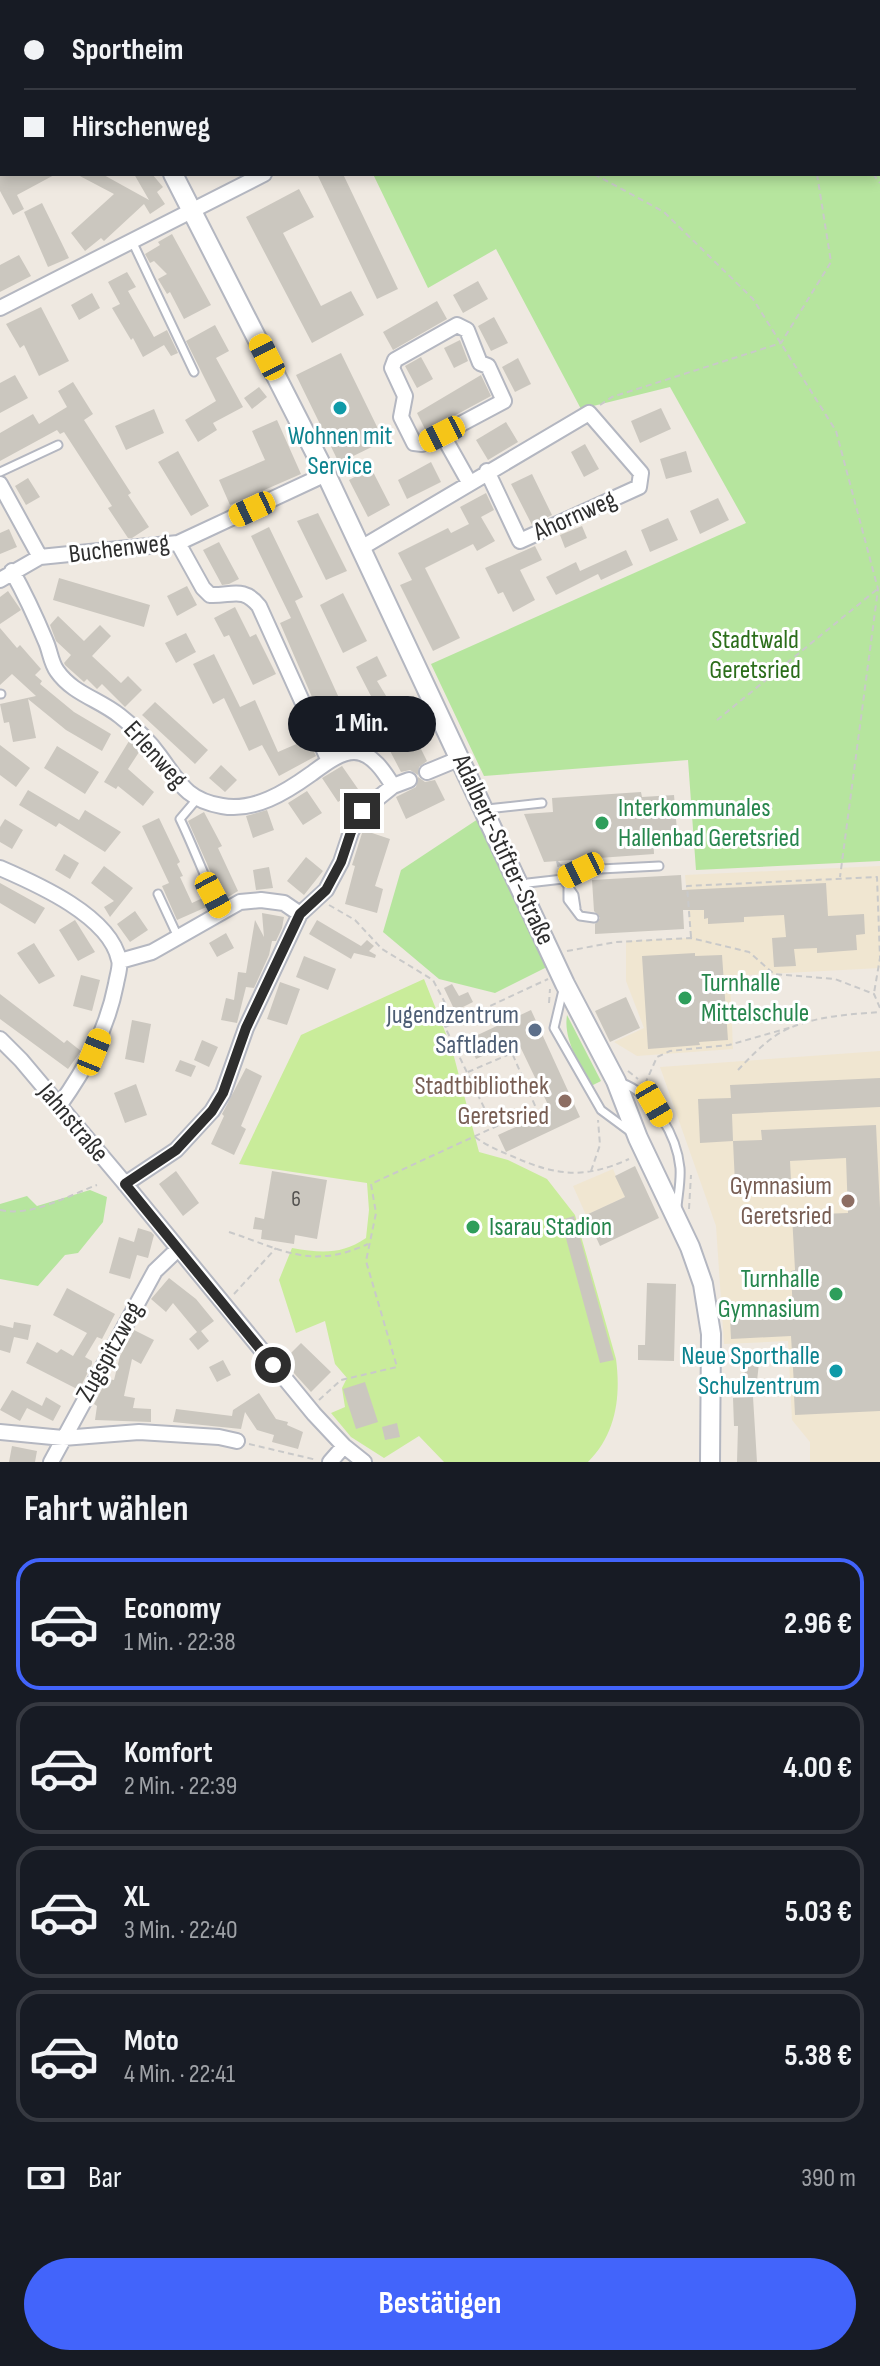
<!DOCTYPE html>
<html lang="de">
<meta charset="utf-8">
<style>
:root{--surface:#171b24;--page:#20242c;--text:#f1f3f6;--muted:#9ea1a6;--line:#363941;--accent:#4264fb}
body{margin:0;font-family:"Sofia Sans Condensed",sans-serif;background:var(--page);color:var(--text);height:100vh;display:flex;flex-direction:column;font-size:30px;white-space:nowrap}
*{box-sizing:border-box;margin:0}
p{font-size:26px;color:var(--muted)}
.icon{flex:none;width:44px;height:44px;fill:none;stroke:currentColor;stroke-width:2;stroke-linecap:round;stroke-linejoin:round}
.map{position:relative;height:1462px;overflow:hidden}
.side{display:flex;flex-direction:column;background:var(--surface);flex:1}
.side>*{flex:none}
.banner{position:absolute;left:0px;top:0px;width:880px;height:176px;box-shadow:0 4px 12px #0003;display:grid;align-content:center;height:176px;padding:0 24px;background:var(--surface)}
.end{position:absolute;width:36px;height:36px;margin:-18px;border:10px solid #2e2e2e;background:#fff;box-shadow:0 0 0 4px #fff}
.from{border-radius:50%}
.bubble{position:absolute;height:56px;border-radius:28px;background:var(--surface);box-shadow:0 4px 12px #0003;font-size:26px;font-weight:700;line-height:56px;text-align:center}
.car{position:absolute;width:24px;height:48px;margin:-24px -12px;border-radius:10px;box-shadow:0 0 6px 2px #0007;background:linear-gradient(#f5c518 24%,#345 0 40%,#f5c518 0 76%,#345 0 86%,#f5c518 0)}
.banner b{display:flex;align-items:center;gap:28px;height:76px;font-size:30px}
.banner b+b{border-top:2px solid var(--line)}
.banner i{width:20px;height:20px;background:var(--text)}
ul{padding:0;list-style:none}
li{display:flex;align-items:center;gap:24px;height:132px;margin:0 16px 12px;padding:0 8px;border:4px solid var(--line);border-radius:24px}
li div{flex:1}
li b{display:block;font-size:30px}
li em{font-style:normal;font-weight:700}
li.selected{border-color:var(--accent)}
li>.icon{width:72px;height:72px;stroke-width:1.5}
h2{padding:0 24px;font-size:36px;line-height:96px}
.pay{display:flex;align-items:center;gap:20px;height:88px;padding:0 24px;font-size:30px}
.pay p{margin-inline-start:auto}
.cta{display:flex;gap:16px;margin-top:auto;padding:16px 24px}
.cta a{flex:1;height:92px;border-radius:48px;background:var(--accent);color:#fff;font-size:32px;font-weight:700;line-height:92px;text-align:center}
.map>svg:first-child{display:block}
</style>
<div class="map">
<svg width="880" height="1462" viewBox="0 0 880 1462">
<rect width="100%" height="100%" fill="#efe9e1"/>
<!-- education -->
<path fill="#f0e6d1" d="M880,866V968L730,976L733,1049L637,1056L614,1042L644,1028L626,981V941L691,938L685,875Z
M880,1051V1462H810V1442L792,1420L788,1341L724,1344L716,1226L660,1067Z
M613,1169L625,1197L586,1215L573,1186Z"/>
<!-- green -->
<path fill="#b6e59e" d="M187,0H880V861L696,870L688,760L484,776L431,664L746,523L670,387L581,409L496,249L428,288L373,174H878V2Z
M478,819L547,967L495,993L439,979L383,932L401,870Z
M567,1015L601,1081L591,1086C580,1064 563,1040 567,1015Z
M90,1190L107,1197L103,1222L78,1253L65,1255L38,1286L0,1279V1204L27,1196L37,1206Z"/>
<!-- pitch -->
<path fill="#c9ec9a" d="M424,979L452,1049L479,1152L508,1160L547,1179L575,1215L616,1359C621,1397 616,1434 588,1462H444L419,1436L384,1458L351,1437L331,1413L345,1407L342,1388L347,1378L335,1364L325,1321L296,1333L279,1280L292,1248C321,1253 341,1255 366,1238L369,1210L367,1183L239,1164L301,1035Z"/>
<!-- building -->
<path fill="#cbc7bf" d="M0,174H56L17,195L24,209L13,215L0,191Z
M76,174H102L149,200L134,174H152L163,187L157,192L165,204L150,214L144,204L104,241L101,238L85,251L71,233L114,194Z
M317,174H343L398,289L377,299Z
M299,189L314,217L283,233L321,306L351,291L364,315L312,343L246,217Z
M42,203L69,258L48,267L24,212Z
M172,234L211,305L184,319L170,292L167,294L158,279L167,274L154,261L150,263L145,254L160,245L158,242Z
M19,255L31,276L0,292V265Z
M127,272L136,287L128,291L154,337L167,330L178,353L171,356L164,345L143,357L133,338L131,340L112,308L120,304L108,282Z
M478,281L488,299L463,313L453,295Z
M92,293L100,308L79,320L71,305Z
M437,301L447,319L393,350L383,332Z
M41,307L69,361L39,376L24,345L20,348L6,324Z
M494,317L508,343L491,351L478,326Z
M215,325L229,351L216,358L243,407L213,423L217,430L198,442L185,420L216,401L186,341Z
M460,340L468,361L454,368L444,348Z
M341,353L384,441L339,463L296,375Z
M421,357L433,379L417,388L405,366Z
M518,358L531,384L515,392L502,367Z
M15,375L28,398L0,413V383Z
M481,375L491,396L426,431L417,413Z
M73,382L93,414L84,420L131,493L128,495L149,527L132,538H128L108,508L112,506L64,432L60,434L57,430L0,461V433L33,414L39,424L67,407L58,391Z
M259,387L267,397L252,409L244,398Z
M661,408L671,429L640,443L631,421Z
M154,409L164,433L126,450L115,426Z
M277,420L301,474L230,505L219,480L265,460L252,431Z
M506,422L518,442L488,460L476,440Z
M585,444L599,469L584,477L571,452Z
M178,451L209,506L191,516L158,462Z
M686,451L692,472L666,479L660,459Z
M431,462L441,482L407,499L398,480Z
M371,468L390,505L368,517L349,480Z
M532,474L552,515L532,525L511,484Z
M28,478L40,497L26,505L15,486Z
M486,493L494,510L481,517L495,541L477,551L473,544L425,568L460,638L433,651L400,585L412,580L398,553L448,528L451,533L469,524L460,507Z
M718,498L729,520L700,534L690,511Z
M318,513L347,571L326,580L297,521Z
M668,518L678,540L650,552L641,530Z
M582,526L587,538L565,548L560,535Z
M269,527L303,597L295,601L339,698L335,700L350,732L331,741L280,623L291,618L251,536Z
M9,529L17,547L0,554V533Z
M219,542L239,579L229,584L222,585L203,550Z
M535,546L542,560L520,570L535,600L513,612L503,592L498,594L485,568Z
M626,550L633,565L601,580L598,574L556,595L546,577L576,562L580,571Z
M59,578L150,605L144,627L53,600Z
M187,586L197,605L177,616L167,596Z
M8,591L21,610L0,624V597Z
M343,593L367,641L343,653L320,605Z
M235,607L250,637L256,634L276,674L253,685L229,635L224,637L214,618Z
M58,616L84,641L100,625L111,636L92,656L121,683L128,676L142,690L125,707L102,684L97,689L87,679L84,682L65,665L64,663L71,655L56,641L50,625Z
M0,628L17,648L20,645L41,669L35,675L42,681L40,684L74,712L111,734L102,751L66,730L28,699L36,738L13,742L9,722L4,723L0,704L36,696L12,674L0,685Z
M186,633L196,652L176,663L165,643Z
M214,654L240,707L255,700L278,752L308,739L316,756L279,776L262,745L249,751L224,698L213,704L193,664Z
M377,656L387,676L377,681L394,709L374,721L365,704L373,700L356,667Z
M155,702L208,750L195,764L142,715Z
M414,735L427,761L419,767L418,775L410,770L401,772L388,747Z
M129,741L141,749L128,769L154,792L143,806L118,786L116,789L104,782Z
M0,745L30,768L16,787L0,775Z
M57,746L99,772L85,794L44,768Z
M221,765L237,780L225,792L209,778Z
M342,766L358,789L338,802L322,778Z
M418,777L425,782L435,780L445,800L406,819L396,797L416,787Z
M28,790L79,820L85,810L121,832L105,852L59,823L56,827L19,805Z
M307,791L322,813L303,825L288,803Z
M641,792L642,797L674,795L677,831L653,833L654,854L544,862L524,814L553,812L552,798Z
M267,810L274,830L253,838L246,816Z
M204,812L222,846L218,848L238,891L223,900L188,821Z
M159,818L180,862L177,864L183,876L180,877L192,903L207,896L211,905L177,920L162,886L169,883L142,826Z
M5,819L23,830L12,849L0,842V827Z
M363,830L390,839L375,886L383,889L377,913L345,904L355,866L352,865Z
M64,854L79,863L70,879L55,870Z
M306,857L323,871L304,895L287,881Z
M104,866L133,888L110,917L104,907L114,901L91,883Z
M269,867L273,888L256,890L253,870Z
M681,875L682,890L826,883L828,916L864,914L865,934L856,935L857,950L817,953V948L794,949L796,966L774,967L772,938L786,937L784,915L744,917V922L708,924V918L704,919V910H683L684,929L595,934V924L600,918L594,911L592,880Z
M0,883L45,908L35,924L0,903Z
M135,911L148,930L130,942L117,924Z
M262,913L284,917L282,928L276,941H272L269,955L254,988L246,987L237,1023L221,1020L226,998L234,1000L238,972L246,973L255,920L264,937Z
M75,920L95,952L78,961L59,930Z
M317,920L361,946L367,940L374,946L369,951L376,955L375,958L354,953L351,959L309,934Z
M226,933L234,948L217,957L209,943Z
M34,943L55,976L39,984L17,953Z
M695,953V956L722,955L728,1040L699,1042L700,1045L648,1049L642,956Z
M304,956L336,969L328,990L296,977Z
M81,975L100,980L92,1011L73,1006Z
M280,982L300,989L287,1025L267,1019Z
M452,984L459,996L468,992L473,1002L455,1011L444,988Z
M0,994L64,1043L67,1040L81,1051L68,1069L0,1019Z
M626,997L640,1028L610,1042L595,1011Z
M531,1010L580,1117L506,1152L498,1135L551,1111L517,1040L476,1059L467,1040Z
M132,1020L151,1024L144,1063L125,1059Z
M202,1040L218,1047L209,1067L194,1060Z
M180,1060L196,1066L191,1077L175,1071Z
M246,1068L262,1076L241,1126L246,1129L234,1155L211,1144L224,1116L222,1114Z
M880,1078V1107L732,1114L733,1141L700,1143L698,1099L731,1098L730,1085Z
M136,1084L147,1115L125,1123L114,1093Z
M876,1125L880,1208V1411L795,1415L794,1395L811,1394V1387L794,1385L791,1336L731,1339L730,1318L793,1314L791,1271L795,1270L792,1215L848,1213L846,1158L790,1161L791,1181L735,1184L733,1141L762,1140L761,1130Z
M635,1166L659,1218L600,1246L586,1215L625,1197L615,1176Z
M176,1171L199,1203L183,1216L159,1184Z
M272,1171L327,1180L317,1239L295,1235L294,1244L261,1239L262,1230L253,1229L255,1217L264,1219Z
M574,1216L614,1360L600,1363L561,1220Z
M138,1228L151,1232L154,1235L148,1258L137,1255L130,1279L109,1273L119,1237L134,1242Z
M169,1278L196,1299L214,1321L201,1331L209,1341L198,1350L189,1339L197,1332L173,1303L166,1312L151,1299Z
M647,1283L676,1284L674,1361L638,1360V1345H645Z
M67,1288L115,1314L102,1339L97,1337L85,1357L92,1361V1364L79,1390L26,1363L37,1342L57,1353L61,1349L73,1356L87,1333L53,1315Z
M14,1322L31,1325L28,1340L14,1337L10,1353L0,1350V1325L13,1328Z
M134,1330L154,1340L141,1364L132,1359L124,1396L135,1398L133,1408L151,1409V1422L95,1420L97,1406L94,1404L107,1379L114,1380L120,1356Z
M301,1343L331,1372L311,1392L283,1361Z
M223,1360L231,1375L217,1382L209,1367Z
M746,1361L759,1363L757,1381L744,1379Z
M365,1382L378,1422L356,1429L343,1389Z
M12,1390L42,1406L46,1397L61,1406L53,1421L27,1408L20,1421L0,1410Z
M259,1393L276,1419L288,1422L287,1425L303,1432L298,1449L272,1442L274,1435L257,1430L245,1412L241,1429L173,1422L176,1409L232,1416L233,1410Z
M753,1397L757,1462H737L738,1426H734L733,1398Z
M397,1423L400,1437L385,1440L382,1427Z
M12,1446L37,1451L35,1462H9Z"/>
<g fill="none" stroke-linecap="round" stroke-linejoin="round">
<defs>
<path id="service" d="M132,241L194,372
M0,472L58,445
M0,694H1
M197,799L180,819C195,850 206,882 222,913
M487,809L542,803
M563,879L581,870L659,866
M521,889L528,883L563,879L574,895L576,908
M568,889V900L580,916L594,918
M158,894L178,937
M563,990L554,1028L601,1110L632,1133
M622,1083C653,1094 677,1136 680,1168C681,1181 678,1195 677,1207"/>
<path id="minor" d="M0,122L2,121
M0,308L264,174
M442,434L422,444L414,443L401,417L405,396L392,368L395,360L457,325L467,330L480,363L488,366L504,401L442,434L469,482
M0,484L40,557
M178,543L203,588L210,595C232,596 243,586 259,606L329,761
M361,548L589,413L641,473L639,487L520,541L487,471
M12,571C25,594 36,618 46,642C50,651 51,663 57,671C73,694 99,699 120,716C134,727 149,741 159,755C179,782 186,800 222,806C254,812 286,792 311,774C322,766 339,752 354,752C372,752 385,773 393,786
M0,580L40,557L178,543L326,474
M427,772L461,758
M0,868C37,884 110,916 119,960C121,966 117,977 116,984C107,1030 86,1068 59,1106
M120,961L152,952L240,902L261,900L284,903L300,914
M0,1039L21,1060L122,1180L314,1414L344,1446L364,1462
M125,1184L176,1150L212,1111L223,1093L246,1028L300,914L326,890L341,862L351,832L362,811L393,786L409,780
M0,1432L63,1438L139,1432L219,1437L237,1441
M51,1462L155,1271L178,1249
M330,1462L344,1446"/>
<path id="tertiary" d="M84,0L85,2
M173,174L326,474L565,984L616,1081L638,1138L690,1247L703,1284L711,1334L710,1462"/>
</defs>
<!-- service casing -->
<use href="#service" stroke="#b4b7c1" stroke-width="11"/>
<!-- minor casing -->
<use href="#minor" stroke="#b4b7c1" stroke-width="18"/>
<!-- tertiary casing -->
<use href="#tertiary" stroke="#b4b7c1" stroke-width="22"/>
<!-- path -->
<path stroke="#c9c9c9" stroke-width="2" stroke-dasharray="6 4" stroke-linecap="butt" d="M605,0L610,2
M802,0L803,2
M580,2L583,0
M594,174L664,212L753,299L836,431L878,589L840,877
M873,174L880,183
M600,405L612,397L781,343L831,262L817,174
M717,720L880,587
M373,742L402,715L417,706
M557,861L559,870
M558,862L560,865H570
M329,905L355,920L382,949L433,980L455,1022
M691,937L687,886L877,877L880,958L874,993
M567,951L616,942L691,938L749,952L774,974L835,979L874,994L880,1008
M549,1003L550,989
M738,1070C753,1054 771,1035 792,1027C819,1016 852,1014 880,1012
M628,1071L638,1079
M645,1084L657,1057L670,1051L729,1045L792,1027
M493,1126L445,1027L548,979
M475,1137C487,1146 500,1151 514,1157C557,1176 585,1179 629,1159
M591,1171L600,1145L598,1120
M689,1209L691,1175
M0,1210C32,1217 67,1196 97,1185
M229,1232C284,1250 310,1270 368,1244
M234,1294L276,1248
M319,1400L341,1380L397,1367L366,1261L376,1213L371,1184L536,1108L512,1053L468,1072
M249,1444L317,1460"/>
<!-- service -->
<use href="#service" stroke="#fff" stroke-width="7"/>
<!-- minor -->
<use href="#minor" stroke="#fff" stroke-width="14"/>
<!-- tertiary -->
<use href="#tertiary" stroke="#fff" stroke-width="18"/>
</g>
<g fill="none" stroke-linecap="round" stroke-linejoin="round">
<!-- route -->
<path stroke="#2e2e2e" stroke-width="10" d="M273,1365L125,1184L176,1150L212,1111L223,1093L246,1028L300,914L326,890L341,862L351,832L362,811"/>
</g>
<!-- markers -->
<g fill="#0f9aa8" stroke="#fff" stroke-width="3">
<circle cx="340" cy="408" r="8"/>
<circle cx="836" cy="1371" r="8"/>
</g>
<g fill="#2e9e5b" stroke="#fff" stroke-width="3">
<circle cx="602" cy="823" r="8"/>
<circle cx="685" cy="998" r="8"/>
<circle cx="473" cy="1227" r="8"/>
<circle cx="836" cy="1294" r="8"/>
</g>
<circle fill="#5c6f8a" stroke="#fff" stroke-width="3" cx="535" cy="1030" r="8"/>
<g fill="#8d6e63" stroke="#fff" stroke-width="3">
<circle cx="565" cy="1101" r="8"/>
<circle cx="848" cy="1201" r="8"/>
</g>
<g text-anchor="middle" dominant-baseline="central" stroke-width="6" stroke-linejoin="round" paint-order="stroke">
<!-- number labels -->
<g font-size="22" fill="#555452">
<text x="296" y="1199">6</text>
</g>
<!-- culture labels -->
<g font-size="26" fill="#0d838f" stroke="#fff">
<text x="340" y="436">Wohnen mit<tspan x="340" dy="30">Service</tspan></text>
<text x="820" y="1356" text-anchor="end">Neue Sporthalle<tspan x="820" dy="30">Schulzentrum</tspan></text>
</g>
<!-- street labels -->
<g font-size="26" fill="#2e2e2e" stroke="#fff">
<text transform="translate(575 516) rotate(-24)">Ahornweg</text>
<text transform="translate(119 549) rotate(-7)">Buchenweg</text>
<text transform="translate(155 755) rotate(48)">Erlenweg</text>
<text transform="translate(503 850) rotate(65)">Adalbert-Stifter-Straße</text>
<text transform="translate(73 1123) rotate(50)">Jahnstraße</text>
<text transform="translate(110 1352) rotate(-61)">Zugspitzweg</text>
</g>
<!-- park labels -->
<g font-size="26" fill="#2c6e1b" stroke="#fff">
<text x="755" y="640">Stadtwald<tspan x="755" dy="30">Geretsried</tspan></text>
</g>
<!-- leisure labels -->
<g font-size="26" fill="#27864d" stroke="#fff" text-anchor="start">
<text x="618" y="808">Interkommunales<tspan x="618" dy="30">Hallenbad Geretsried</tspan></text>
<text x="701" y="983">Turnhalle<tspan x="701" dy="30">Mittelschule</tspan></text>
<text x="489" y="1227">Isarau Stadion</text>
<text x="820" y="1279" text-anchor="end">Turnhalle<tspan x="820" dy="30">Gymnasium</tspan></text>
</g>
<!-- service labels -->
<g font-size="26" fill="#4e5e75" stroke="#fff" text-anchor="end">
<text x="519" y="1015">Jugendzentrum<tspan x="519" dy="30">Saftladen</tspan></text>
</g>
<!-- education labels -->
<g font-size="26" fill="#785e54" stroke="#fff" text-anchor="end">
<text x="549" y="1086">Stadtbibliothek<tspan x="549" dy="30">Geretsried</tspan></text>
<text x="832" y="1186">Gymnasium<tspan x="832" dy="30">Geretsried</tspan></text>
</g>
</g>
</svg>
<i class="end from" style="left:273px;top:1365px"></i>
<i class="end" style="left:362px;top:811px"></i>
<div class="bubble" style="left:288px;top:696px;width:148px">1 Min.</div>
<i class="car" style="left:267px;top:357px;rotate:333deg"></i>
<i class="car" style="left:442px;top:434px;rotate:243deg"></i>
<i class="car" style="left:252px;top:509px;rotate:245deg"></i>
<i class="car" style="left:581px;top:870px;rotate:244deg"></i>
<i class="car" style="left:213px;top:895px;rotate:152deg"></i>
<i class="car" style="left:94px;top:1052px;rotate:22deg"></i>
<i class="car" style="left:654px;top:1104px;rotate:150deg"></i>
<div class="banner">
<b><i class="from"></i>Sportheim</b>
<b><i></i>Hirschenweg</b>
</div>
</div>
<section class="side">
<h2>Fahrt wählen</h2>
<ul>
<li class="selected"><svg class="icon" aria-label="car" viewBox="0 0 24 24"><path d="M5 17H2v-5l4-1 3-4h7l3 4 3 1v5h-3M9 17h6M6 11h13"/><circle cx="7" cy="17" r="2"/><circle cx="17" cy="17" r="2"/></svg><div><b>Economy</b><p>1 Min. · 22:38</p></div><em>2.96 €</em></li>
<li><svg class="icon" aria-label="car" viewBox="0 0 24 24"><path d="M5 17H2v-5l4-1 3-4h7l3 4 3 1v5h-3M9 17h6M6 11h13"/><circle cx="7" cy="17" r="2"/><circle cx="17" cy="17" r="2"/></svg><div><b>Komfort</b><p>2 Min. · 22:39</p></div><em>4.00 €</em></li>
<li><svg class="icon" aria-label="car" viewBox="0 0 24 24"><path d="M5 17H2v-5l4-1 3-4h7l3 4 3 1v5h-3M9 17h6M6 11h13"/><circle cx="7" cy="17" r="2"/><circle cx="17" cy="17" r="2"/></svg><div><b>XL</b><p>3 Min. · 22:40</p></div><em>5.03 €</em></li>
<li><svg class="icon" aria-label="car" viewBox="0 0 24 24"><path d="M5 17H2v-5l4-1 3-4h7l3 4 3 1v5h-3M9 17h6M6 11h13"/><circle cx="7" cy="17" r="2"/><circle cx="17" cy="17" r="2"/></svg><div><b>Moto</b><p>4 Min. · 22:41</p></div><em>5.38 €</em></li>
</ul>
<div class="pay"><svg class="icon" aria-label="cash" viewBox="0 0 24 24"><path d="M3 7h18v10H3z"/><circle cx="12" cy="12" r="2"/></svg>Bar<p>390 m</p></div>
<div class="cta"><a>Bestätigen</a></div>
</section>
